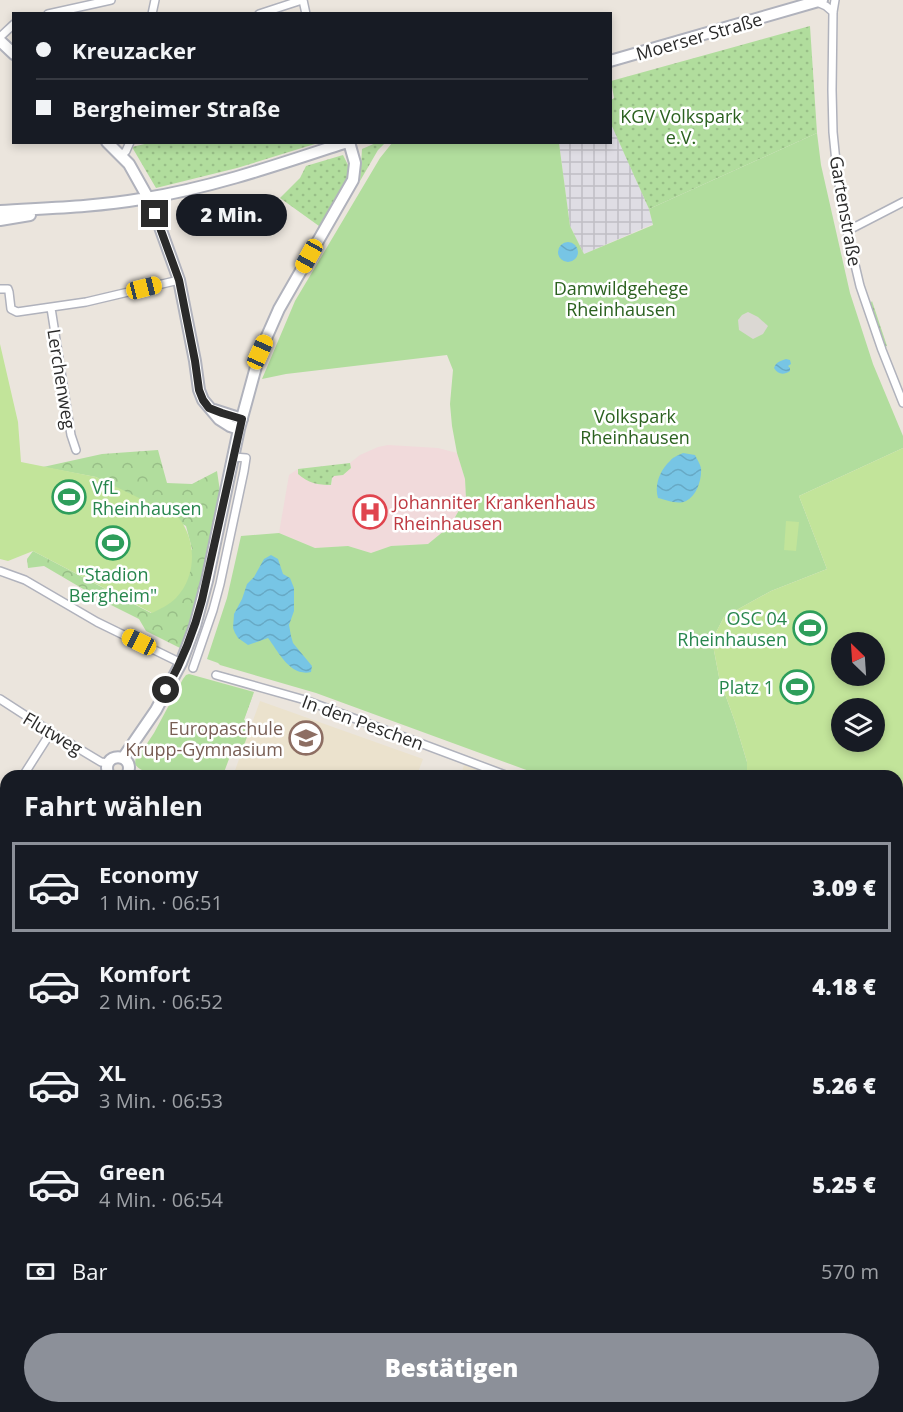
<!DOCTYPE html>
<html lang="de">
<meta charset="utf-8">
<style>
:root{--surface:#171b24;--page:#20242c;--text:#f1f3f6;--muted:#9ea1a6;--line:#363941;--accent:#8c9099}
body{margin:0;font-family:"Open Sans",sans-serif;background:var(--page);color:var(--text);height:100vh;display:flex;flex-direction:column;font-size:22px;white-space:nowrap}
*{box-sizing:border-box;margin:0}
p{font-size:20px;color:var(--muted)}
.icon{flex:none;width:33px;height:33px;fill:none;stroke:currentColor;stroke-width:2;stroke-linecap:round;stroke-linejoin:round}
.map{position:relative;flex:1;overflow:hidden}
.panel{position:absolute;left:0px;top:770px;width:903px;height:644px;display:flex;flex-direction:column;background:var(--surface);border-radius:18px 18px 0 0;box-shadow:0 3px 9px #0003}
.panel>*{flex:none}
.top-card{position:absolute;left:12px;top:12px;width:600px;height:132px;border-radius:0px;box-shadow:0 3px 9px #0003;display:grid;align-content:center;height:132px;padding:0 24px;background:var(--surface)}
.needle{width:39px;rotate:335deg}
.buttons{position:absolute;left:831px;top:632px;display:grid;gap:12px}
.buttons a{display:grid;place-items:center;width:54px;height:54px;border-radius:50%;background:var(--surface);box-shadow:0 3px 9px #0003;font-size:30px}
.end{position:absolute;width:27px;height:27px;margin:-14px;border:8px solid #2a2a2a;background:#fff;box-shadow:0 0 0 3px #fff}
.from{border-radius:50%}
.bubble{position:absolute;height:42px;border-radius:21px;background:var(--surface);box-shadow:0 3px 9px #0003;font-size:20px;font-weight:800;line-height:42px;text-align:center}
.car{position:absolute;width:18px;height:36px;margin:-18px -9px;border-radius:8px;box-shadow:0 0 4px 2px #0007;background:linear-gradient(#f5c518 24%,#345 0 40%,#f5c518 0 76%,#345 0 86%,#f5c518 0)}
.top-card b{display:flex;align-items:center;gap:21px;height:57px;font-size:22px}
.top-card b+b{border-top:2px solid var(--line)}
.top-card i{width:15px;height:15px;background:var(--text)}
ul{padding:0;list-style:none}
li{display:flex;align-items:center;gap:18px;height:90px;margin:0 12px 9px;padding:0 12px;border:3px solid transparent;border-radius:0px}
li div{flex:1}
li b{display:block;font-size:22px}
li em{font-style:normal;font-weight:800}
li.current{border-color:var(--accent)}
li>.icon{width:54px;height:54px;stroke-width:1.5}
h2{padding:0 24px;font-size:27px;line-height:72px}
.pay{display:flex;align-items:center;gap:15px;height:66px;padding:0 24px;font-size:22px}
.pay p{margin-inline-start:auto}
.cta{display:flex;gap:12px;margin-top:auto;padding:12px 24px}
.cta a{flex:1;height:69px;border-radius:36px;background:var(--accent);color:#fff;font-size:24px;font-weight:800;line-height:69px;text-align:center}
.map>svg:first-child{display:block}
</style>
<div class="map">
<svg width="903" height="1412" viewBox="0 0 903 1412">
<defs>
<pattern id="industrial-grid" width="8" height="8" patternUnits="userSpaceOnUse" patternTransform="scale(1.5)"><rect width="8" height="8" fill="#dfdde4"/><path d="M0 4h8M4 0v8" fill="none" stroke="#c0bec4"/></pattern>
<pattern id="grass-dots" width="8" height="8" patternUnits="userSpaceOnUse" patternTransform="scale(1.5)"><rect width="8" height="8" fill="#b1dd9d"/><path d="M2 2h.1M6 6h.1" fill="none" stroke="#98be87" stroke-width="1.8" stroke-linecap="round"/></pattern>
<pattern id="forest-crowns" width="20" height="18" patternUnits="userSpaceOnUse" patternTransform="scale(1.5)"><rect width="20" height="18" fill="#b1dd9d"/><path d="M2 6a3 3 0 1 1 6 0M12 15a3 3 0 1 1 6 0" fill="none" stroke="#98be87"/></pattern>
<pattern id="water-waves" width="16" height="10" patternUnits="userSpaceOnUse" patternTransform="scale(1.5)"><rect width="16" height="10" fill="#77c5e5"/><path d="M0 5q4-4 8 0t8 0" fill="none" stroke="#67a9c5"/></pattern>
</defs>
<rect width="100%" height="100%" fill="#ebe5dd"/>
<!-- industrial -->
<path fill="url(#industrial-grid)" d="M611,123L649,209L653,224L584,254L570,226L559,143L610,142Z"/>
<!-- education -->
<path fill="#ebe2cd" d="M260,701L423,759L417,775L233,776Z
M464,765L493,775H461Z"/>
<!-- medical -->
<path fill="#f1dadb" d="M388,445L438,448L457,453L465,479L466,498L450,526L428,544L391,546L371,553L348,546L315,548L279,533L289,475L298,469V474L332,484V478L333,476L351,468L350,463L360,455L378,447Z"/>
<!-- grass -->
<path fill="url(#grass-dots)" d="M810,26L817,133L649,209L611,124V100L614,98L611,81Z
M153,142H318V143L237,168L156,188L132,147Z
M378,142L385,143L378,150L360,181L362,149Z
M343,155L349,167L347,182L319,226L280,198L300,178L306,166Z
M872,301L887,346L884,347L870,304Z
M350,463L351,468L343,475L334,476L332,478L331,485C318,485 308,483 298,474V469Z"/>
<!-- forest -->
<path fill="url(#forest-crowns)" d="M158,450L167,483L192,484L217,471L221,498L194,618L182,649L146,631L139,619L107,603L44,566L28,568L27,559L33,551L151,613L192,549L186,526L96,477L43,467L102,454Z
M254,692L244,720L252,724L241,753L238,755L236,753L233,741Z
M318,1407H566L568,1412H317Z"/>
<!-- park -->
<path fill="#b1dd9d" d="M817,133L821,165L850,293L873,364L903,436V448L799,496L827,569L771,591L724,617L712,640L719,677L735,722L747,762V775H540L316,693L220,665L218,663L207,659L227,598L241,536L279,533L315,548L348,546L371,553L391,546L428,544L450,526L466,498L465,479L457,453L452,426L450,404L453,370L447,355L286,374L262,379L295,301L380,158L392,143H559L570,226L584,254L653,225L649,209Z
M189,674L254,692L223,775C204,776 145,781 135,764L136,755L144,748L154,733L183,679L186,675Z
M6,1030V1070L0,1060V1033Z
M0,1182H6V1224L0,1222Z"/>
<!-- pitch -->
<path fill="#c2e49a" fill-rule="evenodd" d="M0,344L18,422L21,462L96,477L178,517C197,540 197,576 176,598C169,605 160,609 152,613L33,551L8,561L0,559Z
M903,448V799H897V776L747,775V762L735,722L719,677L712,640L724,617L771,591L827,569L799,496ZM842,642H874V675H842ZM842,708H874V741H842Z
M786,521L799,522L796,551L784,550Z"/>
<!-- plaza -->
<path fill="#dbd8d3" d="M748,312L758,317L768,326L763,334L753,339L739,330L738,320L742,315Z"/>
<!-- water -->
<path fill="url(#water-waves)" d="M558 252a10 10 0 1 1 20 0a10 10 0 1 1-20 0Z
M786,359L790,360L791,364L788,366L790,368V371C784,375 778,375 774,368C776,362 780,361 786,359Z
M683,453L695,455C697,459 700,464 701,468C702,479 697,496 686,501C678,505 666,500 658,498C654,485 660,470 670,461C673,457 679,455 683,453Z
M271,555L278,559L283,574L290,578L294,588V611L289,625L291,636L293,643L312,666L311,672C290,677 278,651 268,638L248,645L238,638L235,633L233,628L234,614L242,599L247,584L254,577L264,559Z"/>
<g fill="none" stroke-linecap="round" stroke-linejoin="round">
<defs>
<path id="street" d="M303,0L306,14
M835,0L833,12L832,90L833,132L837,172L847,231L860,286L882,350L903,403
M817,2L826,6L833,12
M48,14L111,0
M152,14L155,0
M259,14L302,0
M0,37L14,24
M121,156L126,151L130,142
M847,231L903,202
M0,289H8L9,292L11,309L17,312L86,302L179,280
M51,308L71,435L76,450
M0,571L25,580L97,622L181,663
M193,668L213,610L220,584L244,471L246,458L234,457
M216,675L305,700L508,776
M0,699L51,732L101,762L108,763
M23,776L51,732
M0,804L6,797
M897,877H903
M0,974L6,971
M897,978L903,967
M0,1182H6
M897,1229L903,1216
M897,1282L903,1283
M0,1343L6,1338
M272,1407V1412
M884,1407L885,1412
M656,1412L660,1407
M893,1412L903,1410"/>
<path id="secondary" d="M0,41L14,54
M610,61L822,0
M107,142L129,164L152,205L179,280L195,361L199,390L203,400L219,419L230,426L239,429
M0,211C47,208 94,207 141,199C211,188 280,164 347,142
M0,220L30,215
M214,410L242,419
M123,758L156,710L181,663L195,626L207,581L239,429L260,352L279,309L353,180L355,163L349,142
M109,776C98,751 138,751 127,776
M0,902L6,898
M897,1090L903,1076
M0,1282L6,1285
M178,1407L183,1412
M763,1412L765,1407"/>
</defs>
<!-- street casing -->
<use href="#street" stroke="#b0b2bc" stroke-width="10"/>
<!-- secondary casing -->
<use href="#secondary" stroke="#b0b2bc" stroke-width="14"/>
<!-- street -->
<use href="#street" stroke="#fff" stroke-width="7"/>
<!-- secondary -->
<use href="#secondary" stroke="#fff" stroke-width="10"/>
</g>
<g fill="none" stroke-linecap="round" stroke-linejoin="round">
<!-- route -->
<path stroke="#2a2a2a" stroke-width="8" d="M155,214L179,280L195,361L199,390L203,400L209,408L222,413L242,419L202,600C194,632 182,661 166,690"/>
</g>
<!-- icons -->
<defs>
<symbol id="stadium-ring" viewBox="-11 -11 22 22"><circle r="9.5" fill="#fff" stroke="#2e9e5b" stroke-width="1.5"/><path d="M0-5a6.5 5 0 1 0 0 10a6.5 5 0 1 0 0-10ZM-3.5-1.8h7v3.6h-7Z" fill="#2e9e5b"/></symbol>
<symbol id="hospital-ring" viewBox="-11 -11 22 22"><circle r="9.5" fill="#fff" stroke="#e0444e" stroke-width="1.5"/><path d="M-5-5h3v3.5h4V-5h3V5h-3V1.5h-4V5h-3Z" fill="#e0444e"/></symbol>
<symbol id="school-ring" viewBox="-11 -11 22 22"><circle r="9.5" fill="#fff" stroke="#8d6e63" stroke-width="1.5"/><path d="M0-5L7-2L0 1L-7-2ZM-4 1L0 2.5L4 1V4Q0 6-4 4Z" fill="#8d6e63"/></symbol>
</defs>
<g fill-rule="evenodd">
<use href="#stadium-ring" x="50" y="478" width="38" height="38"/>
<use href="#hospital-ring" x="351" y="493" width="38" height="38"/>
<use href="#stadium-ring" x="94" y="524" width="38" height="38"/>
<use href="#stadium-ring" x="791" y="609" width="38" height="38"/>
<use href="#stadium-ring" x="778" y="668" width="38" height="38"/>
<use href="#school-ring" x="287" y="719" width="38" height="38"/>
</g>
<g text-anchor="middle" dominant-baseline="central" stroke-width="5" stroke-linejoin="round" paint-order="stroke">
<!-- street labels -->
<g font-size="18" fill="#2a2a2a" stroke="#fff">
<text transform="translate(699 36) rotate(-16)">Moerser Straße</text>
<text transform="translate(846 211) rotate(80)">Gartenstraße</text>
<text transform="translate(62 379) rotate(81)">Lerchenweg</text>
<text transform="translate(363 722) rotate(20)">In den Peschen</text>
<text transform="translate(53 733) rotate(31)">Flutweg</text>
</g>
<!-- park labels -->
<g font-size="18" fill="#2b611f" stroke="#fff">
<text x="681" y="116">KGV Volkspark<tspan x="681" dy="21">e.V.</tspan></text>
<text x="621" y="288">Damwildgehege<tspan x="621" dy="21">Rheinhausen</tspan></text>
<text x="635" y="416">Volkspark<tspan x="635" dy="21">Rheinhausen</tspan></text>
</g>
<!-- leisure labels -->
<g font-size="18" fill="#27864d" stroke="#fff" text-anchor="end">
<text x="92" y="487" text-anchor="start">VfL<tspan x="92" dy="21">Rheinhausen</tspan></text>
<text x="113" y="574" text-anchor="middle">"Stadion<tspan x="113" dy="21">Bergheim"</tspan></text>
<text x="787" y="618">OSC 04<tspan x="787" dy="21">Rheinhausen</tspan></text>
<text x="774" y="687">Platz 1</text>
</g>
<!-- health labels -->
<g font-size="18" fill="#be3a42" stroke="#fff" text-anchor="start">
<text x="393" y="502">Johanniter Krankenhaus<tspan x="393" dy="21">Rheinhausen</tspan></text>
</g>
<!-- education labels -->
<g font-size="18" fill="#785e54" stroke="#fff" text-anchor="end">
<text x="283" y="728">Europaschule<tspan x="283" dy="21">Krupp-Gymnasium</tspan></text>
</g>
</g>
</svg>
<div class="buttons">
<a><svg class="needle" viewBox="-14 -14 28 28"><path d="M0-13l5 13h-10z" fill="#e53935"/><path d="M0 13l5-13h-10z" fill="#9ea1a6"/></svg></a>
<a><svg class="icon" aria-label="layers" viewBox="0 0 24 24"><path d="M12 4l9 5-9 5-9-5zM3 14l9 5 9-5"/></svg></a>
</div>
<i class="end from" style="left:166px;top:690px"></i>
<i class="end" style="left:155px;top:214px"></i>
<div class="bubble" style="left:176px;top:194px;width:111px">2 Min.</div>
<i class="car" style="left:309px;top:256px;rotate:209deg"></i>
<i class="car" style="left:144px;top:288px;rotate:76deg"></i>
<i class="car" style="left:260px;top:352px;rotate:24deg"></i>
<i class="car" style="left:139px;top:642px;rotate:296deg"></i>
<div class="top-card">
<b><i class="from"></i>Kreuzacker</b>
<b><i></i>Bergheimer Straße</b>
</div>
<section class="panel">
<h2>Fahrt wählen</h2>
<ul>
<li class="current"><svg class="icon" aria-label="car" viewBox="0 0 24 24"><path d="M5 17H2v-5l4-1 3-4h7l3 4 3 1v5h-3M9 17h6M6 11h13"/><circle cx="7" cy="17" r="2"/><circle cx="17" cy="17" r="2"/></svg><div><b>Economy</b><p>1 Min. · 06:51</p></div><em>3.09 €</em></li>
<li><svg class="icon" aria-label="car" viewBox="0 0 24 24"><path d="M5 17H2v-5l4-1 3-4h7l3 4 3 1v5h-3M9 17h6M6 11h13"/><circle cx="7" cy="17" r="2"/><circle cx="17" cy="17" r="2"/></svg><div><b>Komfort</b><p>2 Min. · 06:52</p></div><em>4.18 €</em></li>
<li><svg class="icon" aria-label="car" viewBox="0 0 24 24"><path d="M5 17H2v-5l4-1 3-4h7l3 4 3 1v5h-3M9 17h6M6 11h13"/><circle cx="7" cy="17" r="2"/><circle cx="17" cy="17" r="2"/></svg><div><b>XL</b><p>3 Min. · 06:53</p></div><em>5.26 €</em></li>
<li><svg class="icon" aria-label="car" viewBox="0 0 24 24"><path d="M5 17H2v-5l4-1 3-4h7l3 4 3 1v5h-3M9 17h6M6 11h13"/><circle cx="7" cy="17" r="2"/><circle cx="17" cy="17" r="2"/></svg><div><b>Green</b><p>4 Min. · 06:54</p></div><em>5.25 €</em></li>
</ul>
<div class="pay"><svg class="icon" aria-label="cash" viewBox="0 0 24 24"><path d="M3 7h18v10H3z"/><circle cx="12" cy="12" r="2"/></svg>Bar<p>570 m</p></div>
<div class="cta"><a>Bestätigen</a></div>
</section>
</div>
